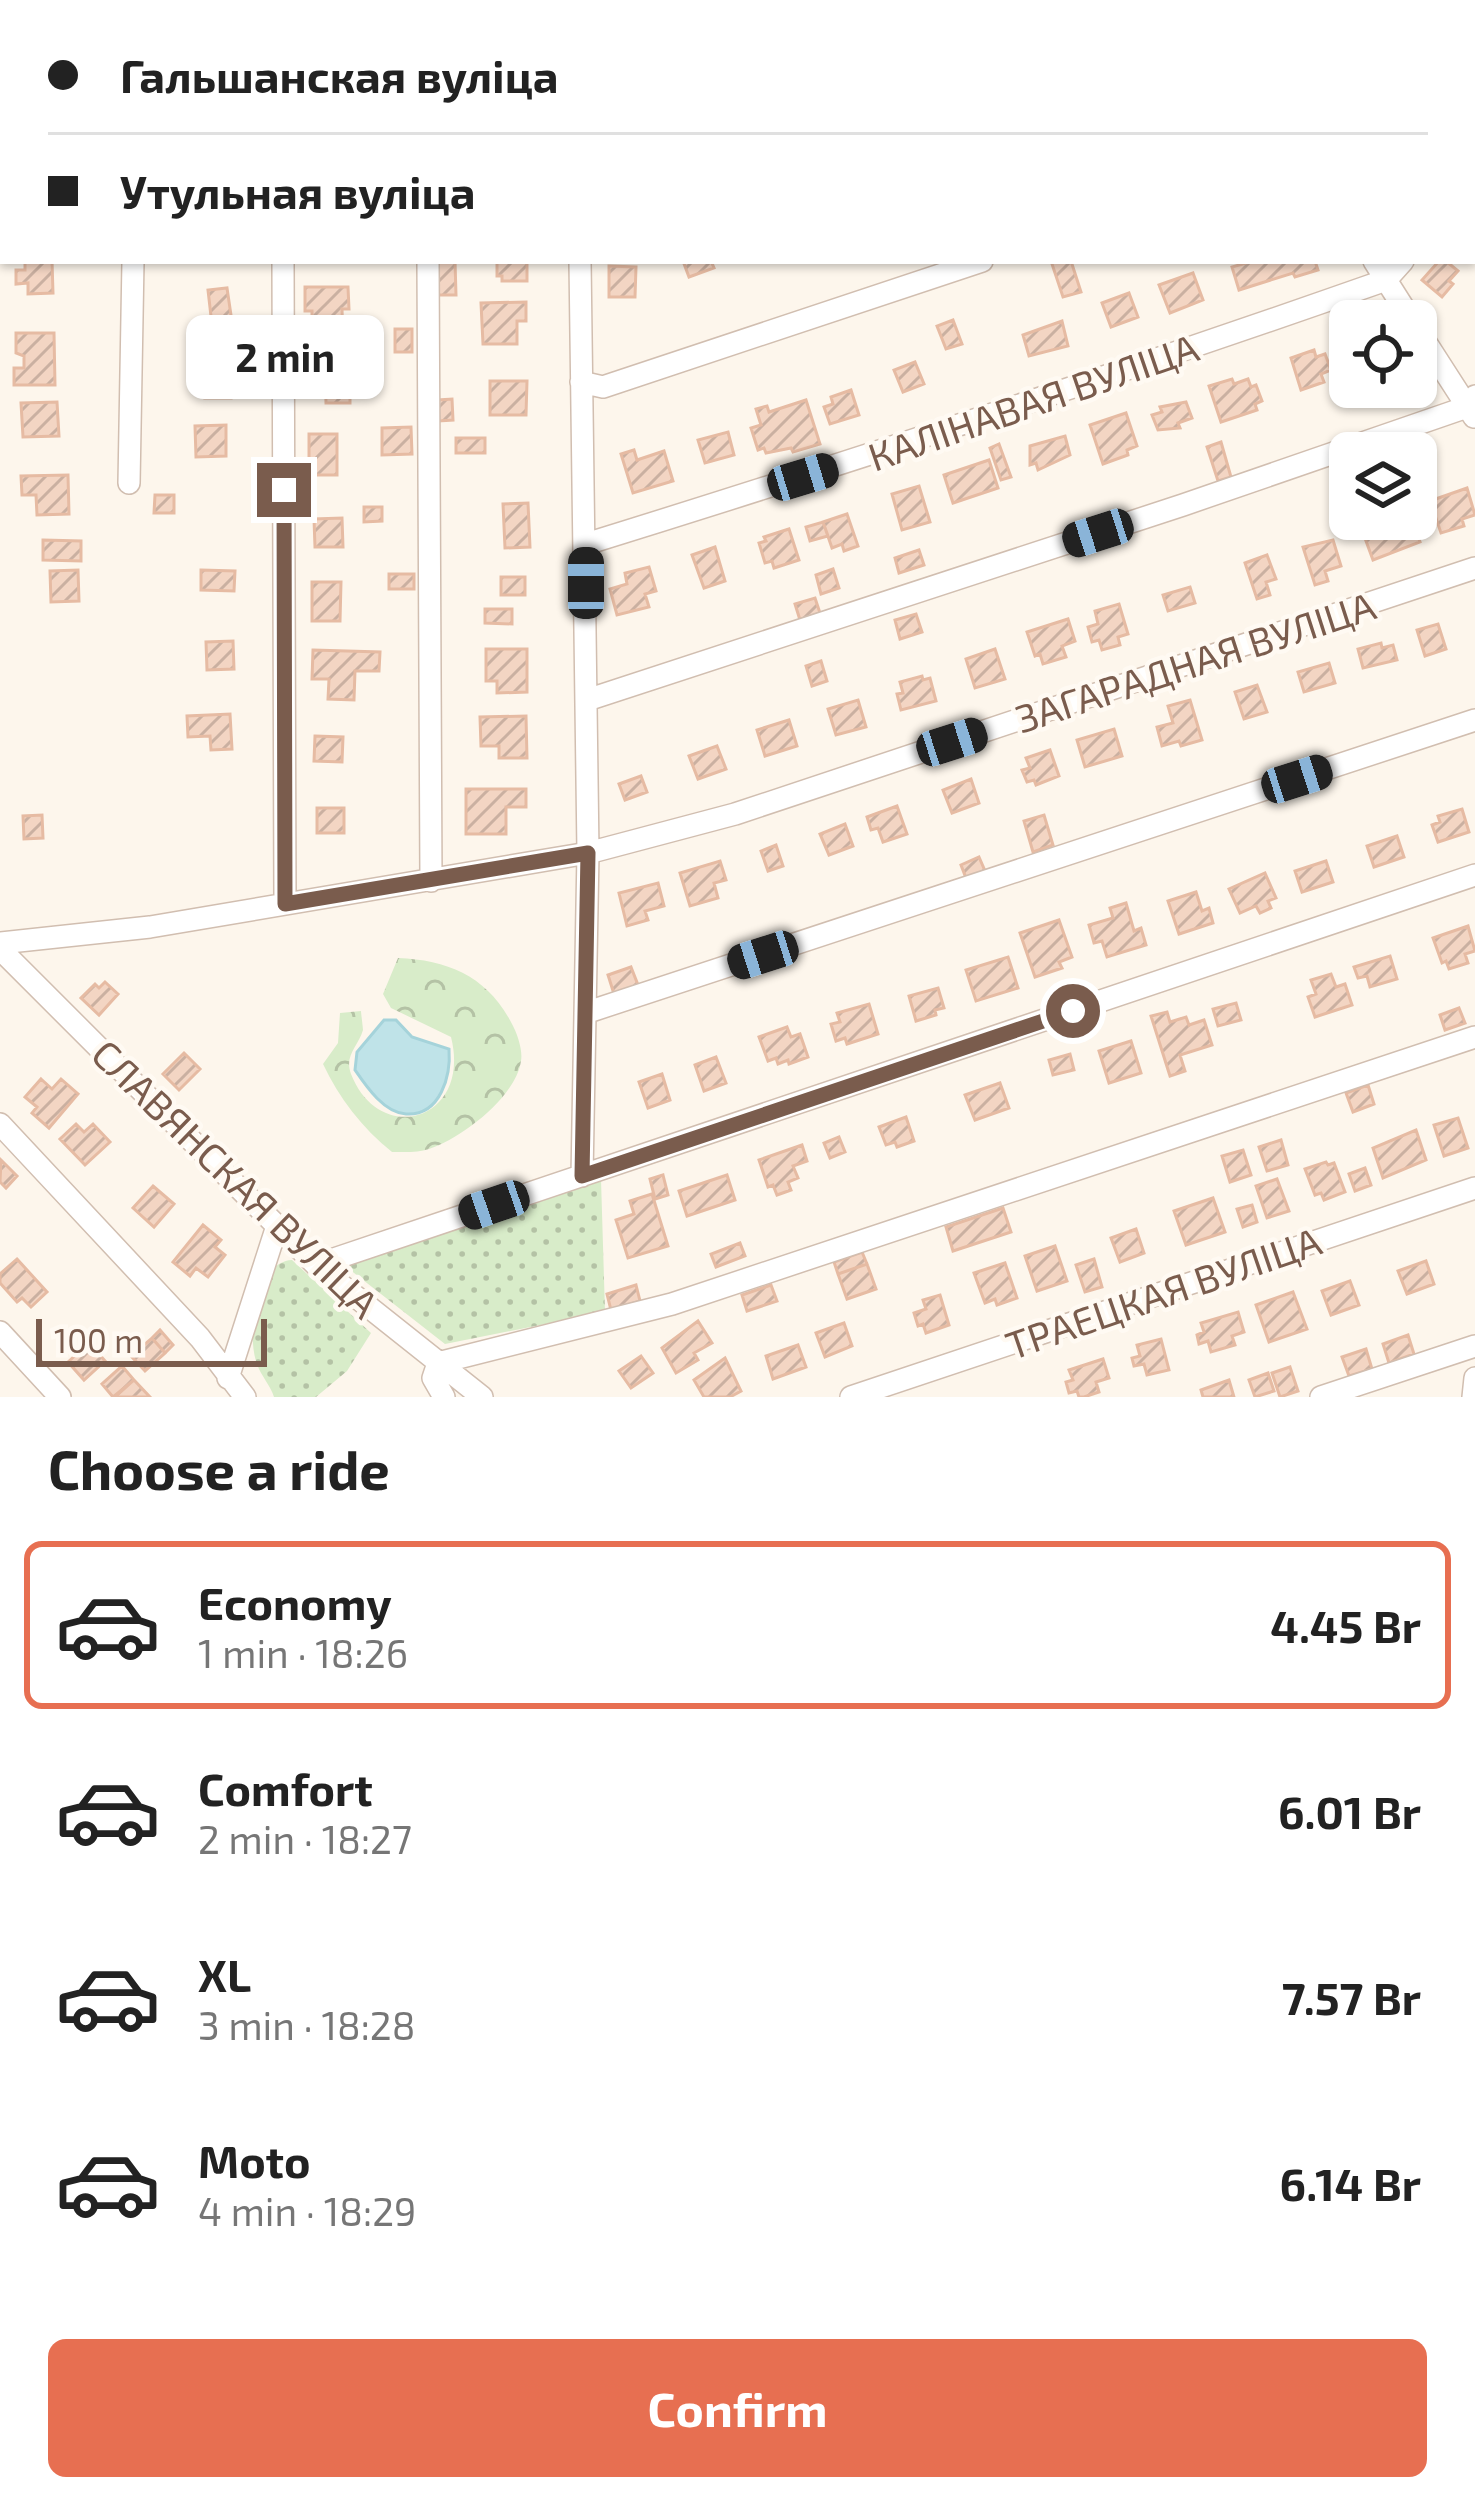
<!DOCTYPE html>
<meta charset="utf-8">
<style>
:root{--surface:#fff;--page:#f6f6f6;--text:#222;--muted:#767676;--line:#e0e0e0;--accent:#e76f51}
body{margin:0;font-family:"Exo 2",sans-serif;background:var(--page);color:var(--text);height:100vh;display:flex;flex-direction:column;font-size:45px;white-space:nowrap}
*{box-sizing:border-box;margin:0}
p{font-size:39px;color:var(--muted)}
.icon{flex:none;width:66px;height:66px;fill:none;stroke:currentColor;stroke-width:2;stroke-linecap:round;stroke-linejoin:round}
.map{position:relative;height:1397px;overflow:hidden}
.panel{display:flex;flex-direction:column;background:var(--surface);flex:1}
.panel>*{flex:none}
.guide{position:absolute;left:0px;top:0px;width:1476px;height:264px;box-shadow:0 3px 9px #0004;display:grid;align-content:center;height:264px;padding:0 48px;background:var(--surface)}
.fabs{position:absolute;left:1329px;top:300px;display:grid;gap:24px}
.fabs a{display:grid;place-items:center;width:108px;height:108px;border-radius:18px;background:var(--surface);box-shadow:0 3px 9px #0004;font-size:60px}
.scale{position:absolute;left:36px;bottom:30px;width:231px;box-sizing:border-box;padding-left:12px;border:6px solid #7a5c4d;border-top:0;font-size:33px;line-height:42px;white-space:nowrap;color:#7a5c4d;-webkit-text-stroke:9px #fffaf3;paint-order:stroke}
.end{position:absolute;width:54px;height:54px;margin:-27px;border:15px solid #7a5c4d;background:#fff;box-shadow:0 0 0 6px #fff}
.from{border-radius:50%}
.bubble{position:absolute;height:84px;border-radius:18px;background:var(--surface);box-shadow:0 3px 9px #0004;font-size:39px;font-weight:700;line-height:84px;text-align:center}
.car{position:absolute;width:36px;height:72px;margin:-36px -18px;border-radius:15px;box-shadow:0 0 9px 3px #0007;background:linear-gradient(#222 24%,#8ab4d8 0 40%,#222 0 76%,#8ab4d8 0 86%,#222 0)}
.guide b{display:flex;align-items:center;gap:42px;height:114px;font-size:45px}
.guide b+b{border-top:3px solid var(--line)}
.guide i{width:30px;height:30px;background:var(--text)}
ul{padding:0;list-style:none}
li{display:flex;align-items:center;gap:36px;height:168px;margin:0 24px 18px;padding:0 24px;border:6px solid transparent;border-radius:18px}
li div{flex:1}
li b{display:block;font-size:45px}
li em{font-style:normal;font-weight:700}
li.current{border-color:var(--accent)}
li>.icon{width:108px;height:108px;stroke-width:1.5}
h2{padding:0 48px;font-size:54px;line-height:144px}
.action{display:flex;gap:24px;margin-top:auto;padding:24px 48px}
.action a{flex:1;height:138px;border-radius:18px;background:var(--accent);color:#fff;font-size:48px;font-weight:700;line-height:138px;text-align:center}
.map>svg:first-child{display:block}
</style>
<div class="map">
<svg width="1475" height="1397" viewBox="0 0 1475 1397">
<defs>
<pattern id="grass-dots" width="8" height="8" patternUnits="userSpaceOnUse" patternTransform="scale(3)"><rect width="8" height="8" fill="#d8ecc9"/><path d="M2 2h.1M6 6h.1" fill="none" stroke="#b4c2a5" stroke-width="1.8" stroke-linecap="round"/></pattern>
<pattern id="forest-crowns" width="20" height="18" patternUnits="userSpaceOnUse" patternTransform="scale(3)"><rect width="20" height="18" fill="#d8ecc9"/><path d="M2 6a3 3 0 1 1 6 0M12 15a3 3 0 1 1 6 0" fill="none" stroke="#b4c2a5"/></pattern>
<pattern id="building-hatch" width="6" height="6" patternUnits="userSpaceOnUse" patternTransform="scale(3)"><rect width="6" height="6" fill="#f3d5c3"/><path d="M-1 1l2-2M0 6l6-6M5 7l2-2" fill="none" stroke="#cab0a1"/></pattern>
</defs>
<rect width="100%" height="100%" fill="#fdf6ec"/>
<!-- grass -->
<path fill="url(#grass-dots)" d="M601,1179L605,1312L445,1344L340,1262Z
M292,1260L371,1333L347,1371L316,1397H274C271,1386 261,1376 257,1364C246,1335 255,1262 292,1260Z"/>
<!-- forest -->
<path fill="url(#forest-crowns)" d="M398,958C449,960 488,977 512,1024C517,1033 523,1050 521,1061C516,1097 461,1139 429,1149C418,1153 404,1152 392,1152C362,1128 339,1098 323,1064L338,1043L340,1013L361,1011C361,1013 363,1028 363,1030C358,1047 344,1055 351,1074C380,1148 472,1120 451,1037L391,1008L383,994Z"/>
<!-- water -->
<path fill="#bfe3e8" stroke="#a5d3da" stroke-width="3" d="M384,1020H396L412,1037L449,1049C451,1075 441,1116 406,1114C384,1113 366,1086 355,1070L357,1052Z"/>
<!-- building -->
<path fill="url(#building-hatch)" stroke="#e6bba3" stroke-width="3" d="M25,261H52L53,293L28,294V283L16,284V270H25Z
M438,261H455L456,295H438Z
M497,261H527V281H502V276H497Z
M683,261H711L714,268L689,277Z
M1051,261H1071L1081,292L1063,297Z
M1253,261H1315L1318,270L1295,277L1293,273L1239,290L1232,267Z
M1439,261H1446L1458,271L1449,281L1453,284L1442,297L1422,280Z
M609,266L636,267L635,297H609Z
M1193,273L1203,300L1170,313L1159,285Z
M305,287H348L349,309H342L343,340H312V311H305Z
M227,288L232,322L212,325L208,290Z
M1129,293L1138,317L1111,327L1102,303Z
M526,302V321H517V344H483L481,303Z
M953,320L962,344L946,349L937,326Z
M1062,321L1068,346L1029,356L1023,335Z
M395,329H412V352H395Z
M16,333H54L55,385H14V368H24V356L16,353Z
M1314,350L1316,357L1325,354L1331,370L1321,374L1324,382L1301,390L1291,358Z
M207,354H225L226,368H230L231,398H205Z
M915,362L924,384L903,392L894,370Z
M325,364H350V403H326Z
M1232,379L1234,384L1248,379L1251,387L1256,385L1262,401L1255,404L1257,410L1221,422L1209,386Z
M490,381H527L526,415H490Z
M851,390L859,415L830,424L824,407L833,404L831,397Z
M452,399L453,420L439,421L438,400Z
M806,400L820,444L793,452L791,448L766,453L764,448L758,450L751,428L761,425L756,409L767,406L769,412Z
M57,402L59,436L23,437L21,403Z
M1186,402L1192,418L1178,423L1180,428L1158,430L1152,415L1162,412L1160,407Z
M1126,413L1137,446L1127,450L1128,455L1103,464L1090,425Z
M226,425V456L196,457L195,426Z
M411,427L412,454L382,455V428Z
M728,432L734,455L705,463L698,440Z
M309,434H337V475H309Z
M1065,436L1070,455L1038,470L1036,463L1030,465V446Z
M456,438H485V453H456Z
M1221,442L1231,477L1218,481L1207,447Z
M999,444L1011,477L1001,480L990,448Z
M634,450L637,460L664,451L673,481L633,493L621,454Z
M989,460L998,488L953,503L944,475Z
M68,475L69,514L37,515L36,495H22L21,476Z
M919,486L930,522L902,530L892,494Z
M1467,488L1475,515L1462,519L1464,526L1441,533L1430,501Z
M155,495H174V513H154Z
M528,503L530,547L505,548L503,504Z
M364,507H382V521L364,522Z
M847,514L858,546L844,551L842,544L832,548L823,522Z
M342,518L343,547H315L314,519Z
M1368,519H1411L1420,542L1373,560L1359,522Z
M823,522L828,536L810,541L806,527Z
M789,529L799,560L774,568L772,561L765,563L759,543L766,541L764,537Z
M43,540L81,541V561L43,560Z
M1333,540L1341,566L1325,571L1328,581L1315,585L1303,547Z
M715,547L725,581L704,588L692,555Z
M919,550L924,565L899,573L895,558Z
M1267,555L1276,579L1266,582L1270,595L1257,599L1245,563Z
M649,567L656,591L645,594L649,607L617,615L610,589L627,584L625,573Z
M833,569L839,588L821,594L816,575Z
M78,570L79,601L51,602L50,571Z
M201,570L235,571L234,591L201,590Z
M389,574H414V589H389Z
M501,577H525V595H501Z
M312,582H341L340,621H312Z
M1190,587L1195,603L1168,611L1163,595Z
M815,598L820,613L800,620L795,604Z
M1119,604L1128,634L1118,637L1120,645L1102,650L1099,640L1092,642L1088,627L1098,624L1095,611Z
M485,609H512V624L485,623Z
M916,614L922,632L900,639L895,620Z
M1068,619L1075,641L1062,646L1066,657L1043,664L1040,654L1035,656L1027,632Z
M1438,624L1446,649L1425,656L1417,630Z
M233,641L234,669L207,670L206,642Z
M1381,643L1382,648L1393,645L1397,660L1363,668L1358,649Z
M486,649H527V692L497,693V681H486Z
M995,649L1005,679L975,688L966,659Z
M313,650L380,652L379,671H355L354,700L328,699L329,679H312Z
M821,661L827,681L812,686L806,666Z
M1329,663L1335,683L1304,692L1298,672Z
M922,676L923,680L930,678L936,701L901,710L897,694L903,693L900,682Z
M1257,685L1267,712L1244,719L1235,692Z
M858,700L866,727L836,735L828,709Z
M1190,700L1202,740L1181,746L1179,741L1162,746L1157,727L1173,723L1168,706Z
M230,714L232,749L211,750L210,736L188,737L187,716Z
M526,716L527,758H499V746H481L480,717Z
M789,720L797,746L765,756L757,730Z
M1114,729L1122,756L1085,767L1077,740Z
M315,736L343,737L342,762L314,761Z
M717,746L726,769L698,779L689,756Z
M1050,750L1059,776L1036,785L1034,780L1027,782L1022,770L1030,768L1026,758Z
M641,776L647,792L625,800L619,784Z
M971,779L979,803L952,813L943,790Z
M466,789H526V807H506V834H466Z
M897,806L907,834L883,842L878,828L871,830L867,817Z
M317,808H344V833H317Z
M1462,809L1469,832L1438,842L1432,825L1440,822L1438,816Z
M42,815L43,838L24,839L23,816Z
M1044,815L1053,845L1033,852L1024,821Z
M845,824L853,846L829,855L820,834Z
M1397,836L1404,857L1374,867L1367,846Z
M776,845L783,866L768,871L761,851Z
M979,857L985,871L966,878L961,865Z
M720,861L726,880L714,883L718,898L690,906L680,873Z
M1326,861L1333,882L1302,892L1295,871Z
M1265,873L1276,898L1268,901L1271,908L1260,913L1256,906L1240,913L1229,889Z
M658,883L664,906L645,911L648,920L627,926L619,893Z
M1196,892L1202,911L1209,908L1213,923L1179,934L1168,901Z
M1126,903L1134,931L1141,928L1146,945L1107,957L1102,941L1094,943L1089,925L1113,918L1110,908Z
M1059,920L1072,957L1059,962L1062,968L1035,977L1020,933Z
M1468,926L1475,951L1465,954L1468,963L1449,969L1446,961L1442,963L1433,938Z
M1390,956L1397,979L1370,987L1367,976L1358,978L1354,967Z
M1008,957L1018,988L976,1001L966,970Z
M631,967L638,985L614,994L608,975Z
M1331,974L1336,987L1345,984L1352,1005L1315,1017L1308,997L1316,994L1311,980Z
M105,982L118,994L99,1015L81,998L95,984L99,988Z
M938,988L944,1008L935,1010L936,1015L916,1021L909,996Z
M1236,1003L1241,1020L1218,1026L1213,1009Z
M869,1004L878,1034L847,1044L845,1038L836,1041L831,1024L840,1022L837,1013Z
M1459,1008L1465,1023L1445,1030L1440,1015Z
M1167,1012L1170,1022L1186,1017L1189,1025L1204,1020L1212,1045L1180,1055L1185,1071L1170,1076L1151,1016Z
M787,1027L791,1037L800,1034L808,1057L789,1064L788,1060L778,1064L776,1058L768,1061L759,1037Z
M1131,1041L1141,1073L1109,1083L1099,1051Z
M184,1053L200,1069L179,1090L163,1074Z
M1070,1054L1074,1070L1053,1075L1049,1060Z
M716,1057L726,1083L704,1091L695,1065Z
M662,1074L670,1100L648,1108L639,1082Z
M41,1079L52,1089L61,1079L78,1094L49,1128L32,1113L37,1107L25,1097Z
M1000,1083L1009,1108L975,1120L965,1095Z
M1368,1085L1374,1104L1353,1112L1346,1093Z
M906,1117L914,1141L897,1147L895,1142L886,1145L879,1127Z
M1458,1118L1468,1148L1444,1156L1434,1125Z
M76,1124L84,1132L93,1124L110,1142L85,1165L60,1139Z
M1416,1130L1426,1160L1383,1178L1373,1148Z
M839,1137L845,1152L830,1158L824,1143Z
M1281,1140L1288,1165L1267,1171L1259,1147Z
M802,1145L807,1161L793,1166L798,1178L788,1182L791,1190L777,1195L773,1185L768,1187L759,1160Z
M1243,1150L1251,1175L1230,1182L1222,1156Z
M1,1160L17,1176L6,1188L0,1182Z
M1326,1162L1328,1165L1334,1163L1345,1192L1324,1200L1321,1193L1315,1195L1305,1169Z
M1365,1168L1371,1185L1355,1191L1349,1174Z
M663,1175L668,1195L655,1199L650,1179Z
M727,1175L735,1200L687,1216L679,1191Z
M1277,1179L1289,1211L1267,1218L1256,1186Z
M153,1186L174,1204L154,1227L133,1208Z
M652,1194L668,1246L628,1258L616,1220L634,1214L630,1201Z
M1213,1198L1225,1232L1186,1245L1174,1211Z
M1252,1205L1257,1222L1243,1227L1237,1209Z
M1003,1208L1011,1232L953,1251L946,1227Z
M203,1225L221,1240L215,1247L225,1255L208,1277L196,1268L190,1276L173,1262Z
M1136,1229L1144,1253L1120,1262L1111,1238Z
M740,1243L745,1256L716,1267L711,1254Z
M1055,1246L1067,1281L1037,1291L1025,1256Z
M862,1252L867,1264L838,1274L834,1262Z
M17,1259L47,1292L31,1307L22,1298L17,1302L0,1283V1274Z
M1094,1259L1102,1287L1085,1292L1076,1265Z
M1426,1261L1434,1284L1407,1294L1398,1271Z
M1005,1263L1017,1298L997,1305L995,1299L985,1303L974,1273Z
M867,1264L876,1289L847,1299L838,1274Z
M1350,1281L1359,1305L1331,1315L1322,1291Z
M636,1285L640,1301L611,1310L607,1294Z
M771,1285L777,1301L747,1311L742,1295Z
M1293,1292L1307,1329L1269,1342L1256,1305Z
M940,1295L949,1325L926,1333L923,1324L918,1326L914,1313L926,1309L923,1300Z
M1238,1312L1244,1332L1232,1336L1235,1345L1211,1352L1208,1341L1199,1344L1197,1335L1204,1332L1201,1323Z
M698,1321L712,1343L694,1353L698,1360L676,1373L662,1348Z
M844,1323L852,1346L825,1357L816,1333Z
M160,1330L173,1345L165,1353L152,1338Z
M1408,1335L1414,1354L1389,1363L1383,1344Z
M152,1338L165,1353L145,1371L131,1356Z
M1161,1339L1169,1370L1147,1375L1144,1364L1134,1366L1132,1358L1140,1356L1137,1345Z
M89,1343L105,1361L84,1380L68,1362Z
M798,1345L806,1367L773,1379L766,1356Z
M1366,1349L1372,1369L1349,1376L1342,1357Z
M641,1356L653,1373L631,1388L619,1371Z
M725,1358L741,1391L730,1397H704L694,1380Z
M1103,1359L1109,1378L1096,1382L1099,1392L1084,1397H1079L1077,1391L1069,1393L1066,1382L1073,1380L1069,1370Z
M122,1366L134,1380L113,1397L102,1384Z
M1290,1367L1298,1391L1280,1397L1272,1373Z
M1268,1373L1274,1391L1255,1397L1249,1380Z
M134,1380L150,1397H115Z
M1229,1380L1234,1397H1203L1201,1390Z"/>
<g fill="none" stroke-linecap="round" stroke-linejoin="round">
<defs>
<path id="minor" d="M458,0L461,3
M1199,0L1201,3
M122,3L127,0
M730,3L739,0
M1231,3L1233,0
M1417,3L1419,0
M0,41L3,40
M1473,171L1475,169
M283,261L285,904
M428,261L431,881
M580,261L588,853L582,1176
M1374,261L1412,321
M1416,327L1474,417
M581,382L603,387L982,261
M129,483L133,261
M586,544C854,461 1121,373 1386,280L1403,261
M587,700L1183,505L1467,407L1475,396
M0,943L150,927L588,853L735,814L1475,568
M0,949L316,1265L482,1397
M585,1013L1475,720
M0,1124L200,1338L245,1397
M316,1265L1475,875
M0,1332L60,1397
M228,1378L277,1226
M444,1397L433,1378L438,1363L672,1304L1475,1037
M851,1397L1475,1188
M1321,1397L1475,1346
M1473,1397L1475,1378"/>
</defs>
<!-- minor casing -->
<use href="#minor" stroke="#d1beb0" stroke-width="24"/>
<!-- minor -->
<use href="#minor" stroke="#fff" stroke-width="21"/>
</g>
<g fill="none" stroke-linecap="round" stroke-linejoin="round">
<!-- route -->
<path stroke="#7a5c4d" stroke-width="15" d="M284,490L285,904L588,853L582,1176L1073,1011"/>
</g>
<g text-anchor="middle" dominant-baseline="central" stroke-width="9" stroke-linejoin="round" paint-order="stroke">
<!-- street labels -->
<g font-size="39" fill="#7a5c4d" stroke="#fffaf3">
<text transform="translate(1033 401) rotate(-19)">КАЛІНАВАЯ ВУЛІЦА</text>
<text transform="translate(1195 661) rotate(-18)">ЗАГАРАДНАЯ ВУЛІЦА</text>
<text transform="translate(236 1178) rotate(44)">СЛАВЯНСКАЯ ВУЛІЦА</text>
<text transform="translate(1163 1292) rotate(-19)">ТРАЕЦКАЯ ВУЛІЦА</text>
</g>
</g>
</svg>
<div class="fabs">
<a><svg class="icon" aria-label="locate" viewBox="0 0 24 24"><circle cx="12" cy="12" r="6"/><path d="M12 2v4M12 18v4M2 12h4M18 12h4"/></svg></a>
<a><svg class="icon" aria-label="layers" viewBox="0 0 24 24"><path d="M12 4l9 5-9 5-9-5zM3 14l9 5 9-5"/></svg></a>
</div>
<div class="scale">100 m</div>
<i class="end from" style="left:1073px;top:1011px"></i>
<i class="end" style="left:284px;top:490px"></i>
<div class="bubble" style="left:186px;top:315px;width:198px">2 min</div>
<i class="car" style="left:803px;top:477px;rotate:73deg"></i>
<i class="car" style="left:1098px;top:533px;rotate:252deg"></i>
<i class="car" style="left:586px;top:583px;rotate:0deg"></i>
<i class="car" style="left:952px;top:742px;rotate:72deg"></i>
<i class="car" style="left:1297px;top:779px;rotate:72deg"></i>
<i class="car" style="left:763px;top:955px;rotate:252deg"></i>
<i class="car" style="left:494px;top:1205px;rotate:251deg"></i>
<div class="guide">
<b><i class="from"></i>Гальшанская вуліца</b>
<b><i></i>Утульная вуліца</b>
</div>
</div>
<section class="panel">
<h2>Choose a ride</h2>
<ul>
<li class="current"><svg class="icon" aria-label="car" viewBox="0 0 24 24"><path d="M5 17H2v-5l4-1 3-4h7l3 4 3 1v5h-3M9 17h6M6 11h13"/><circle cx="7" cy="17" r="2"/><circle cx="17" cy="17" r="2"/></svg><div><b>Economy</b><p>1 min · 18:26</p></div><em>4.45 Br</em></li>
<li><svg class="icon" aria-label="car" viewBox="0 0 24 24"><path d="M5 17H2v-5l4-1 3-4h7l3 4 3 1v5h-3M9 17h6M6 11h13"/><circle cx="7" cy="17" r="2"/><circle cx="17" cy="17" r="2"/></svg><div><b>Comfort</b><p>2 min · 18:27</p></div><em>6.01 Br</em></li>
<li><svg class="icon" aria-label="car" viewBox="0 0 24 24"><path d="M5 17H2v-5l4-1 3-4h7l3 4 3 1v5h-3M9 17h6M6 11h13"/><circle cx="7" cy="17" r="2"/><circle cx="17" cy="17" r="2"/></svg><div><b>XL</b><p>3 min · 18:28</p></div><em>7.57 Br</em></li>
<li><svg class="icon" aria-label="car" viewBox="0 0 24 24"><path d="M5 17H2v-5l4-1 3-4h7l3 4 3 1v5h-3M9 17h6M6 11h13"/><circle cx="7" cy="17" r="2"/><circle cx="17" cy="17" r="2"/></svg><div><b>Moto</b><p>4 min · 18:29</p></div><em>6.14 Br</em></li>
</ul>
<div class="action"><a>Confirm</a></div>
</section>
